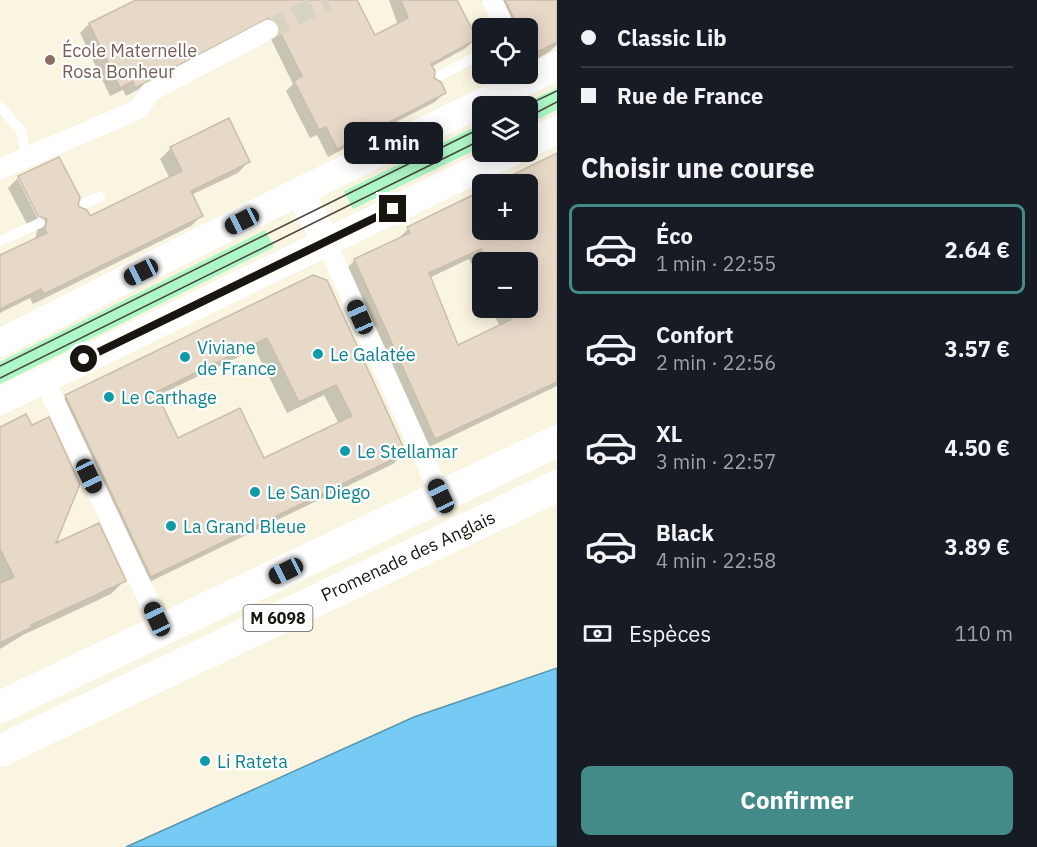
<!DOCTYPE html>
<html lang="fr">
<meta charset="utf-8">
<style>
:root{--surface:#171b24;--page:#242831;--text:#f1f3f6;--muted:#9ea1a6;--line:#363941;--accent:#438b88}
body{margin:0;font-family:"IBM Plex Sans",sans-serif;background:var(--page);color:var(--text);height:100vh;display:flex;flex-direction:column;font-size:22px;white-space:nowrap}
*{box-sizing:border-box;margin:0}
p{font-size:20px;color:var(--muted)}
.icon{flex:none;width:33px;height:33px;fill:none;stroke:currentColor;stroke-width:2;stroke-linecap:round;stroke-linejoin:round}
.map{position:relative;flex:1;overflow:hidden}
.details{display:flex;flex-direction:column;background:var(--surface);width:480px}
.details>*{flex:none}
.banner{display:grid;align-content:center;height:132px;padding:0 24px;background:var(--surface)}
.tools{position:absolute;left:472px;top:18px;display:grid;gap:12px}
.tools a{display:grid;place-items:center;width:66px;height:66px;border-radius:9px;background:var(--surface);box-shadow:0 3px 15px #0003;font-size:30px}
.end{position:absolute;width:27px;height:27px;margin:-14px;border:8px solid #18160f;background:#fff;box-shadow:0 0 0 3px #fff}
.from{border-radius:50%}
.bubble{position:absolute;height:42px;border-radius:9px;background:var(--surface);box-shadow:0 3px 15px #0003;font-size:20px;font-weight:700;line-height:42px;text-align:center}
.car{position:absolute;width:18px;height:36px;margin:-18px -9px;border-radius:8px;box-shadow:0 0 4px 2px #0007;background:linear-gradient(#222 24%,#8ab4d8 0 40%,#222 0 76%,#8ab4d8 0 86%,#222 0)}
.banner b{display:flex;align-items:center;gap:21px;height:57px;font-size:22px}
.banner b+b{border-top:2px solid var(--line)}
.banner i{width:15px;height:15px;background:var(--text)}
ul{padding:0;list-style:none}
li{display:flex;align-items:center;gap:18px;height:90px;margin:0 12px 9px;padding:0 12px;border:3px solid transparent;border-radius:9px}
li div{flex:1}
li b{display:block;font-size:22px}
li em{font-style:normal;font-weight:700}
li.on{border-color:var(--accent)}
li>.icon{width:54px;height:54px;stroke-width:1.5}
h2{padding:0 24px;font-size:27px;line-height:72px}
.pay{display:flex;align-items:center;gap:15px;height:66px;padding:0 24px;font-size:22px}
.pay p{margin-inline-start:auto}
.button{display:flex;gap:12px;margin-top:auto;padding:12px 24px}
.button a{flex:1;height:69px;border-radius:9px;background:var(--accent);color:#fff;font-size:24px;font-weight:700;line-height:69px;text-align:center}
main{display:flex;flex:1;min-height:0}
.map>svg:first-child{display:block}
</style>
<main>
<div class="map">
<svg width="557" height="847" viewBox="0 0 557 847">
<rect width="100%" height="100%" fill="#f9f5e0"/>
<!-- green -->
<path fill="#adf6c6" d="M557,88V110L528,124V106H518Z
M483,123V146L353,209L344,191Z
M265,230L274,247L0,384V362Z"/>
<!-- water -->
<path fill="#75cbf4" stroke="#5995af" stroke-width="1.5" d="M557,668V847H126L414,717Z"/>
<!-- shadow -->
<path fill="#0003" fill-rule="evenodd" d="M139,0H319L374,37L398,25L389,0H455L475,39L466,48L431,67L433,79L444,93L435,102L328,157L317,135L310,138L286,91L293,84L266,29L252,28L126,96L123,90L110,96L80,33L89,24Z
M481,0H557V45L549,52L528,64V28H496Z
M171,148L248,162L238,173L191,195L201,216L191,226L33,304L30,298L0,313V257L35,241L37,230L28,226L8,188L19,177L77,207L89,218L170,179L160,159ZM18,179H21L43,222L40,223Z
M557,155V386L423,450L343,272L355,260L397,240L408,229L483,191V230H528V184H497ZM469,259L483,290V262H528V308H491L500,327L457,347L429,278Z
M313,277L404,453L393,464L139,587L54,408L66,397ZM255,349L287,413L324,395L339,424L264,460L177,440L157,396Z
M0,429L53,546L124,581L111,594L23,635L0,649Z"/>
<!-- building -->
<path fill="#e7d9c8" stroke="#cabdac" stroke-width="1.5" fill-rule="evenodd" d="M136,0H357L375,35L408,18L401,0H457L477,39L431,64L435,71L434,78L441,82L446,93L337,149L326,127L319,130L294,81L302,76L280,32L278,24L269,18L135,88L133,81L120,88L89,23Z
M505,0H557V42L540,51L532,49L528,41V28H522L515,21Z
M229,118L250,162L191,191L203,216L44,294L41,289L0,309V255L47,233L45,229L47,219L38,216L18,176L59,157L80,197L78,206L87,210L90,216L182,171L170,147Z
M557,153V382L435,439L354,259L410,233L407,227L483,190V230H528V184H494ZM481,249L487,262H528V308H507L512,319L458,345L429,273Z
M313,275L327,280L406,453L151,577L65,395ZM267,338L299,402L336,385L352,416L264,458L240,408L178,438L156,392Z
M26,414L32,425L49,417L80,484L56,543L99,523L126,581L31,625L32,627L0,643V583L14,577L0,549V427Z"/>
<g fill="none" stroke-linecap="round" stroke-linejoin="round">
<!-- minor-tunnel -->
<path stroke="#d7d4c1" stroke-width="20" stroke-dasharray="20 10" stroke-linecap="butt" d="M268,30L327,0"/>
<!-- service -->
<path stroke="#fff" stroke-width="10" d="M441,75L483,53
M0,106L21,131L27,158
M85,203L100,197
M0,241L40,223"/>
<!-- minor -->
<path stroke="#fff" stroke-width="20" d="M492,0L505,28
M0,169L139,109L150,92L268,30
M326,242L441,496
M44,379L163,631"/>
<!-- secondary -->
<path stroke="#fff" stroke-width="28" d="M528,144L557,130
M300,192L326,242
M0,343L262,210L557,66
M0,401L512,152"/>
<!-- primary -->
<path stroke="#fff" stroke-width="32" d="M0,707L557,441
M0,751L557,486"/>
<!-- tram -->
<path stroke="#48463c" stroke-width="1.5" d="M525,106L557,91
M528,117L557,102
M0,366L483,127
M0,378L483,139"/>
</g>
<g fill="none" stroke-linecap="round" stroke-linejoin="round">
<!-- route -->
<path stroke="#18160f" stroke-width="8" d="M84,359L393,209"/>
</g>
<!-- markers -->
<circle fill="#8d6e63" stroke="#fff" stroke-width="2" cx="50" cy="60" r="6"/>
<g fill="#0f9aa8" stroke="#fff" stroke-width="2">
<circle cx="318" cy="354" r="6"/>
<circle cx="185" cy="357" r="6"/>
<circle cx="109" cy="397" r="6"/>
<circle cx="345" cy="451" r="6"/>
<circle cx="255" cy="492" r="6"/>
<circle cx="171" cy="526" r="6"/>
<circle cx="205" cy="761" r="6"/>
</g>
<g text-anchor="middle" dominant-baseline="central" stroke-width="4.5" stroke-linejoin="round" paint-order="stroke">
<!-- shield labels -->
<rect fill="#fff" stroke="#5d5c57" stroke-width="1.5" x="243.5" y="605" width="69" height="26" rx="4.5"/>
<g font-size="16" font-weight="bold" fill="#18160f">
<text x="278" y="618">M 6098</text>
</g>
<!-- education labels -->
<g font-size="18" fill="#785e54" stroke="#fff" text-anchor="start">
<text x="62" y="50">École Maternelle<tspan x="62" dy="21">Rosa Bonheur</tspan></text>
</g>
<!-- culture labels -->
<g font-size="18" fill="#0d838f" stroke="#fff" text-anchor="start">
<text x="197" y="347">Viviane<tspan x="197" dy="21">de France</tspan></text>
<text x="330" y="354">Le Galatée</text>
<text x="121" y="397">Le Carthage</text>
<text x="357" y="451">Le Stellamar</text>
<text x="267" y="492">Le San Diego</text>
<text x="183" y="526">La Grand Bleue</text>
<text x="217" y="761">Li Rateta</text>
</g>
<!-- street labels -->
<g font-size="18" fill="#18160f" stroke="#fff">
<text transform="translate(408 556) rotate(-25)">Promenade des Anglais</text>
</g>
</g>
</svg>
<div class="tools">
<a><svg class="icon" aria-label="locate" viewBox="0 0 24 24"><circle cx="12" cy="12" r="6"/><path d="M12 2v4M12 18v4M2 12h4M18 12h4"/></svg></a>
<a><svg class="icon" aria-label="layers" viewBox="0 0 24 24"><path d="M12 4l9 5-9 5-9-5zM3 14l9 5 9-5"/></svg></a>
<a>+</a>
<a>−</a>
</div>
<i class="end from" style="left:84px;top:359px"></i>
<i class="end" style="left:393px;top:209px"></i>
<div class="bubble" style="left:344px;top:122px;width:99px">1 min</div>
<i class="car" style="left:242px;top:221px;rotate:243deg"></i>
<i class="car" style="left:141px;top:272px;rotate:243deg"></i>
<i class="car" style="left:360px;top:317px;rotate:336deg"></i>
<i class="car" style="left:89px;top:476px;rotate:155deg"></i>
<i class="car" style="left:441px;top:496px;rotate:335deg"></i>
<i class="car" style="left:286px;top:571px;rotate:244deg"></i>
<i class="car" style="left:157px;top:619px;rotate:335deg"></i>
</div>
<section class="details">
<div class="banner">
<b><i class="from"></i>Classic Lib</b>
<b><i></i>Rue de France</b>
</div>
<h2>Choisir une course</h2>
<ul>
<li class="on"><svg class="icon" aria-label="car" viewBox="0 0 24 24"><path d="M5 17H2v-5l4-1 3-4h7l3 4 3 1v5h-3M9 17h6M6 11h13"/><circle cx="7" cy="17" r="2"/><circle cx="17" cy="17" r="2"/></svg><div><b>Éco</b><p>1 min · 22:55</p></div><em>2.64 €</em></li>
<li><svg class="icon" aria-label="car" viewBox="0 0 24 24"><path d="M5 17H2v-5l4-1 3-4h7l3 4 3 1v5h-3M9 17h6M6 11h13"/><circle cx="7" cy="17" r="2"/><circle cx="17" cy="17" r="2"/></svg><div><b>Confort</b><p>2 min · 22:56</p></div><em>3.57 €</em></li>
<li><svg class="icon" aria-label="car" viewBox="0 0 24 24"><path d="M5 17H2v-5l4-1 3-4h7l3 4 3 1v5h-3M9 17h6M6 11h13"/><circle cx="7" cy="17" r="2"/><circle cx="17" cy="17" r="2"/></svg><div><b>XL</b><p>3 min · 22:57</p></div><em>4.50 €</em></li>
<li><svg class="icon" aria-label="car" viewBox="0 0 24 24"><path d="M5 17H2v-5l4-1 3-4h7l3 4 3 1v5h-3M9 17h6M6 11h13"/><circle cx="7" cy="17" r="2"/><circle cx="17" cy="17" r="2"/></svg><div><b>Black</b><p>4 min · 22:58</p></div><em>3.89 €</em></li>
</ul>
<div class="pay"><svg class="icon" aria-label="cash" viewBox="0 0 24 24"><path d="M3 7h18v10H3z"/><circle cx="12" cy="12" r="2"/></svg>Espèces<p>110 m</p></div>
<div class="button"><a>Confirmer</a></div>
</section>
</main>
